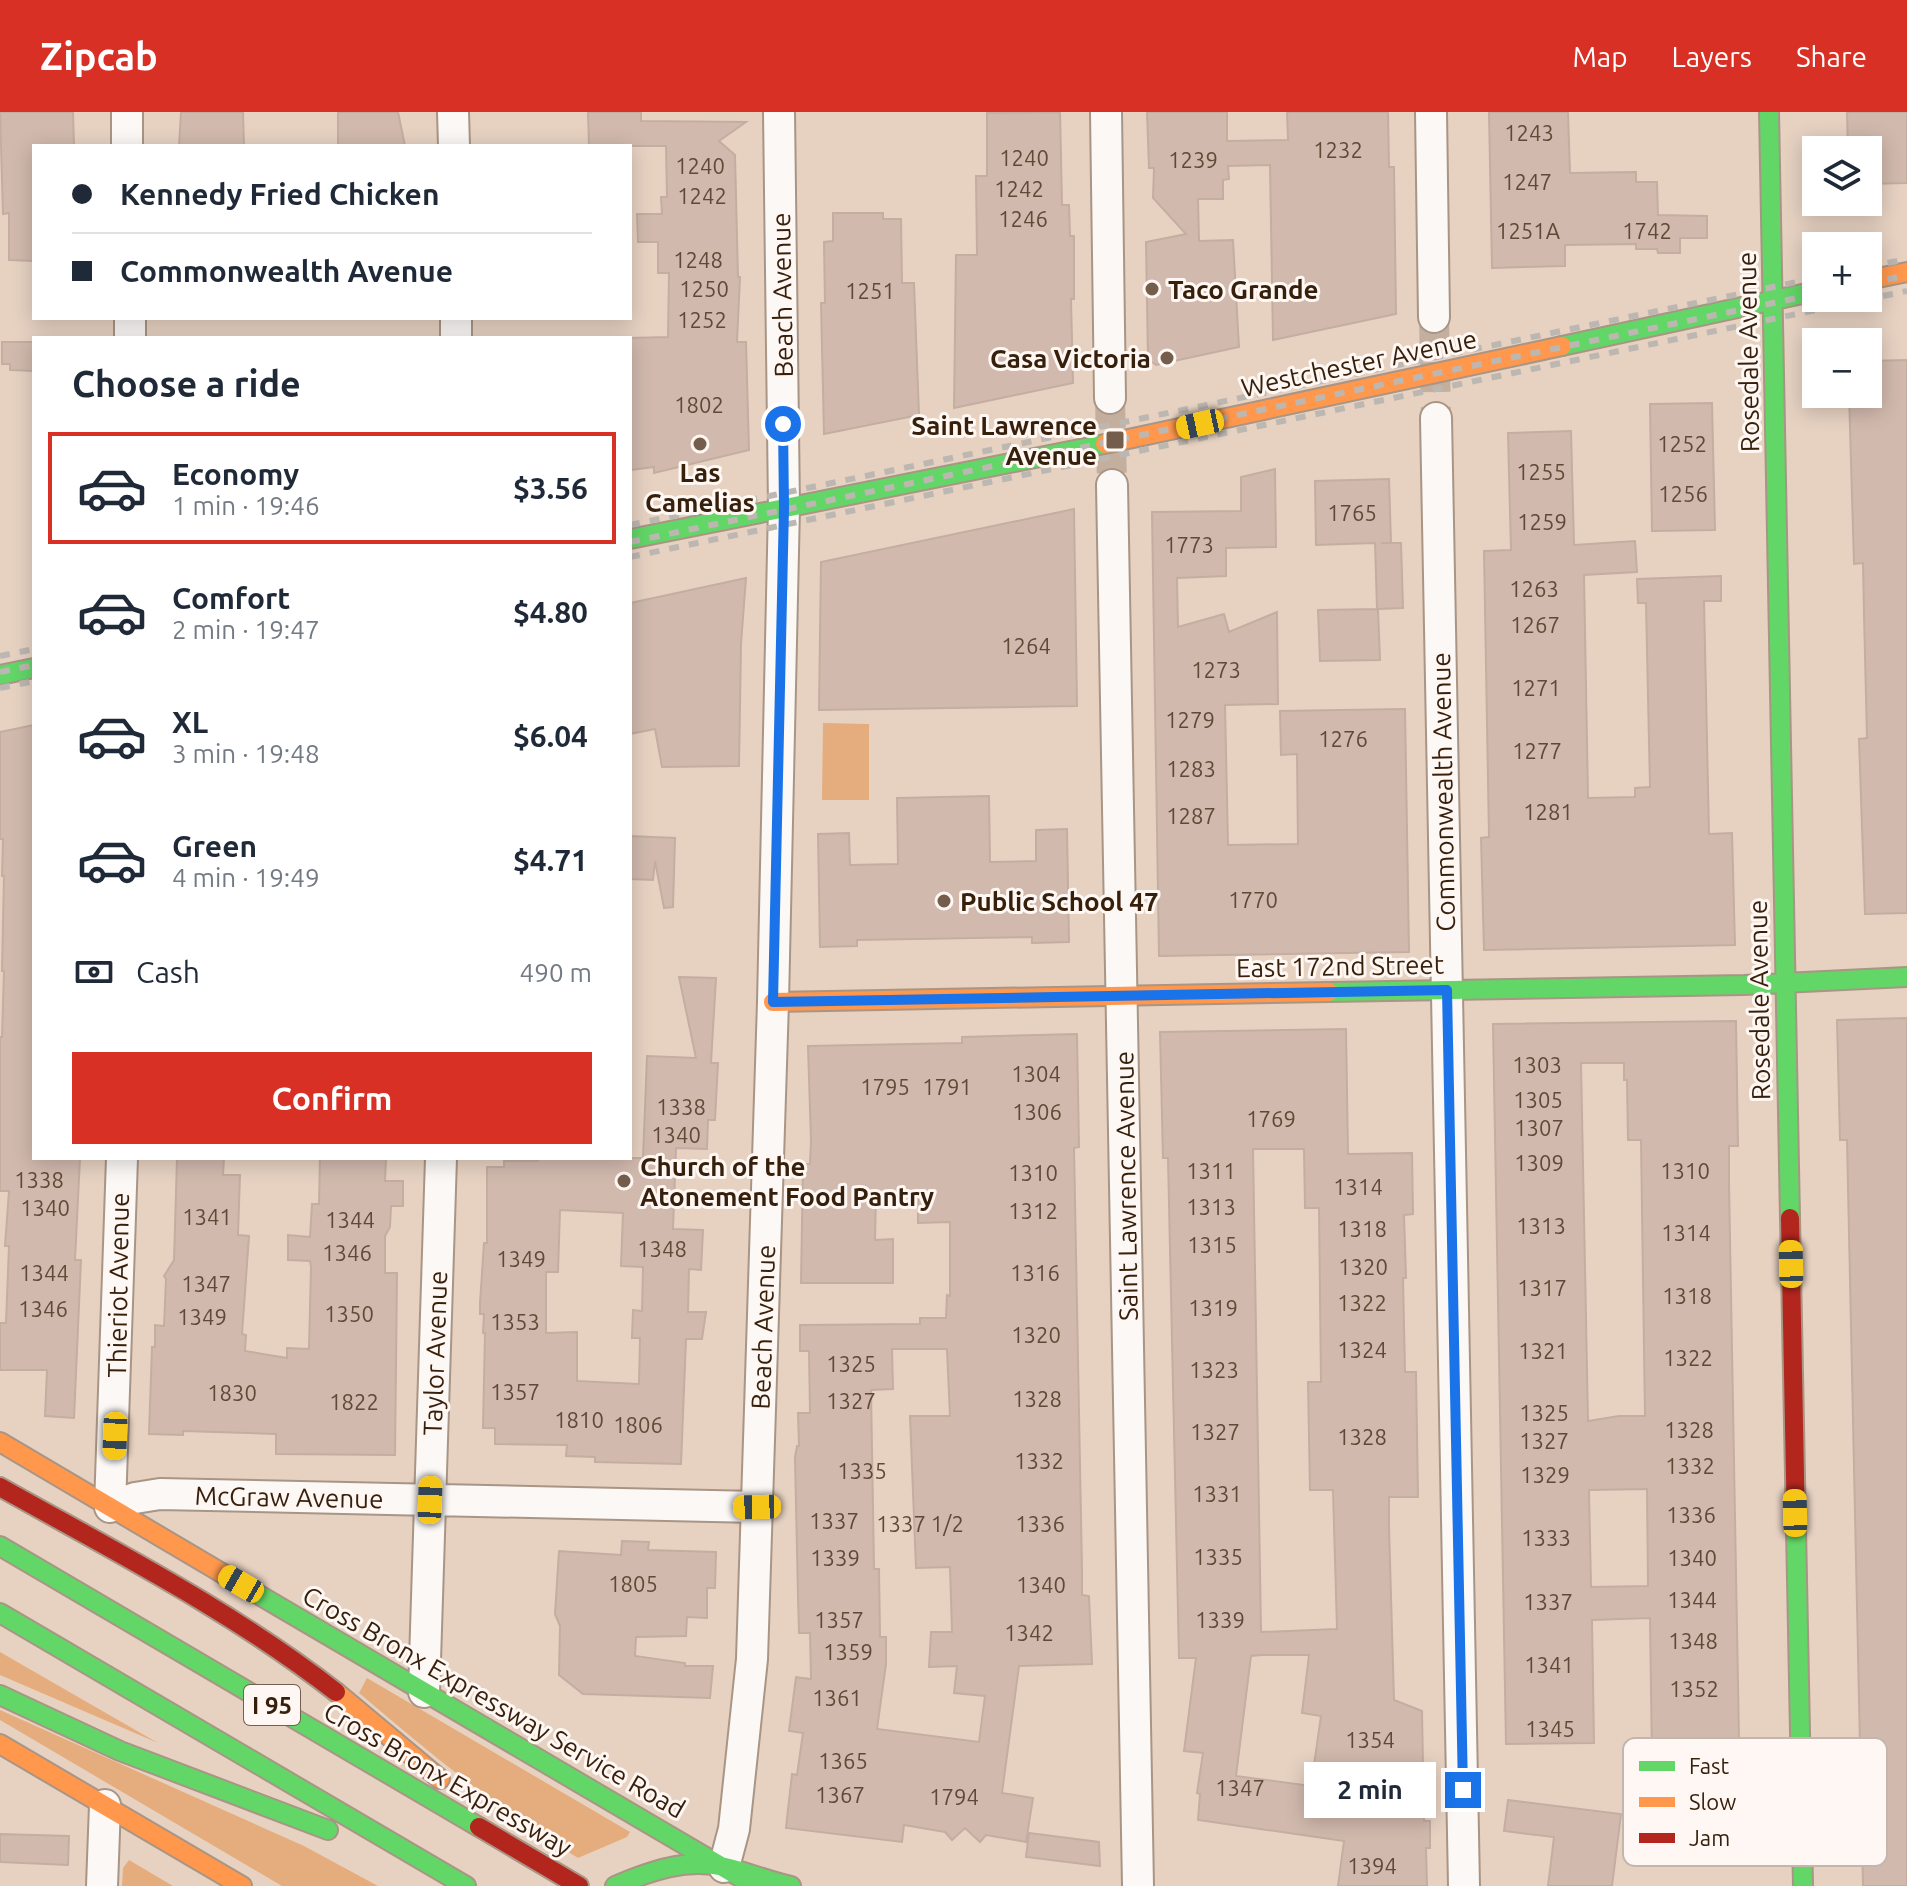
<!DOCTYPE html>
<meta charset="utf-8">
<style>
:root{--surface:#fff;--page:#f2f2f3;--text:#1f2937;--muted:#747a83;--line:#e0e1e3;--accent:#d93025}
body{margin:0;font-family:Ubuntu,sans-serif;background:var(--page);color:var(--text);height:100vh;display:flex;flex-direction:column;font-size:30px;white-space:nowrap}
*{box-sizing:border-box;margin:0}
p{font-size:26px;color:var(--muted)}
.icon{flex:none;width:44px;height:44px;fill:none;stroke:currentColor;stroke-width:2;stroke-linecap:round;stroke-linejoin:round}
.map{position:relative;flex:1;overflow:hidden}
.details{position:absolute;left:32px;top:224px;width:600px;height:824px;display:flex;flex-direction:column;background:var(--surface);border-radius:0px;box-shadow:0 4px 20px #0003}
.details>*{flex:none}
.hud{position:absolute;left:32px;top:32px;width:600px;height:176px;border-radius:0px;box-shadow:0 4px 20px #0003;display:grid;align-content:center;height:176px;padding:0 40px;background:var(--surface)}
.controls{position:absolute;left:1802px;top:24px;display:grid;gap:16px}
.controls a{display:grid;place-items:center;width:80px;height:80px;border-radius:0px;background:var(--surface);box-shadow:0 4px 20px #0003;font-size:40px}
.end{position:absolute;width:36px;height:36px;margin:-18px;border:10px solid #1a73e8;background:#fff;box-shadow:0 0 0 4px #fff}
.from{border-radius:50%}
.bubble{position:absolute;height:56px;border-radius:0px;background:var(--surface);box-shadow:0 4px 20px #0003;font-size:26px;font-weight:700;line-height:56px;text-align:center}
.car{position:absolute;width:24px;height:48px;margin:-24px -12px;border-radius:10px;box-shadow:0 0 6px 2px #0007;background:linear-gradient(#f5c518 24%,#345 0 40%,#f5c518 0 76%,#345 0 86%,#f5c518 0)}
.hud b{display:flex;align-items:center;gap:28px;height:76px;font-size:30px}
.hud b+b{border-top:2px solid var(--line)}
.hud i{width:20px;height:20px;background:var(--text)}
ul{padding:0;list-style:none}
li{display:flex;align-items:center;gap:24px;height:112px;margin:0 16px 12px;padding:0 24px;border:4px solid transparent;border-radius:0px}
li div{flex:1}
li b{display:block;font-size:30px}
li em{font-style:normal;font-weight:700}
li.current{border-color:var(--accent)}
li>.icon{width:72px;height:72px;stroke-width:1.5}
h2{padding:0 40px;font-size:36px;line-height:96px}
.pay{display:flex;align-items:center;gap:20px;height:88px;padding:0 40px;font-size:30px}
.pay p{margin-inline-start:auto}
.action{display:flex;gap:16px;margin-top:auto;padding:16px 40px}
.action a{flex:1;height:92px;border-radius:0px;background:var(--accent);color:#fff;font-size:32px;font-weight:700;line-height:92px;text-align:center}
header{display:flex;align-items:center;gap:48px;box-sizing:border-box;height:112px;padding:0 40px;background:var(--accent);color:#fff}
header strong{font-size:38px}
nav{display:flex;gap:44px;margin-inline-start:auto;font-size:28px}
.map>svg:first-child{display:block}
</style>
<header>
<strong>Zipcab</strong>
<nav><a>Map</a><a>Layers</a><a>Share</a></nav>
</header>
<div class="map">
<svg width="1907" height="1774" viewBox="0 0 1907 1774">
<rect width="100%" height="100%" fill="#e7d2c2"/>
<!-- green -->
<path fill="#e5ad7d" d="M823,611L869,612V688H822Z
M0,1540L158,1631L0,1563Z
M367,1566L630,1720L627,1725L578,1746C499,1698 429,1641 359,1581Z
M0,1598L304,1734L378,1774H282L0,1608Z
M129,1748L173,1774H122L123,1756Z"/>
<!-- building -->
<path fill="#d1b9ad" stroke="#c4ada1" stroke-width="2" fill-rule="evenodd" d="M0,0H73L74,34H34V149L9,148V101L3,102Z
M181,0H243L244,34H179Z
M338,0H398L405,34H338Z
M588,0H641V9L746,10L719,29L735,43L738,165H740L737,230H746L749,338L654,361V355L630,358V226L668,225L669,161H658V130H638L637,102H662L661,85H667L666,34H589Z
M1060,0L1062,93H1069L1070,124H1074V187H1071L1073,271L954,296L956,143H977L976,64H987V1Z
M1147,0H1227V29L1288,28L1287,0H1388L1389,55H1394L1396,202L1273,228L1270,53L1228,54L1229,67L1223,68V87H1198L1199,129L1233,128L1239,235L1156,253L1148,247L1146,130L1186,122L1153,86L1154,56H1149Z
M1489,0H1568L1570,61L1636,60V70H1657L1658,103L1707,104V126H1680V141H1658L1657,137H1636V132L1565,133V154L1492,156Z
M1847,0H1907V71L1868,72V38H1848Z
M833,101H883V107H901L902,171H914L919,303L824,322L821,191H825L824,130L833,129Z
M2,230H34V259L10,258V252H2Z
M1907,248V801L1865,802L1859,627L1867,626L1864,502L1863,451L1854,452L1849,282H1868V249Z
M1712,291L1715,418L1652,419L1650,292Z
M1571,319L1574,433L1635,429L1637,460L1584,463L1588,686L1635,685V676L1650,675L1646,491H1638L1637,467L1721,464V489H1704L1709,722L1732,721L1735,833L1484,838L1481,726L1489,725L1484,439L1511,438L1508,321Z
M1275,357L1276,435L1226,436V464L1177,466L1178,515L1224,502L1229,520L1277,500L1278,592L1225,593L1228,733L1298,732L1297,642L1281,643L1280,599L1405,597L1409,840L1159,844L1152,400L1241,399V365Z
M1389,367L1391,431H1381H1401L1403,496L1378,497L1380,548L1320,549L1318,498L1377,497L1375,431L1316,433L1315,369Z
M1074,397L1077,594L819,598L821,450Z
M746,466L741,532L739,654L662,655L655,617L630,622V491Z
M34,613V1046H80L75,1148H81L74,1306L45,1304L47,1258H0V1211H6L9,1134H5L9,1079H0V925H2L4,859H2L4,764H2L3,727H0V620Z
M989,684L990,750L1036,749V718L1067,717L1069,830L1032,831V825L857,828V834L820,835L818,722L849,721L850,753L898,752L897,686Z
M630,724L675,726L673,795L664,796L655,749L653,768L630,767Z
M679,865L716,866L711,951H718L715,1008H708L707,1037L676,1036L673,1117L703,1118L701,1158L689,1157L688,1200H706L702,1227H686L681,1352L595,1350V1345L566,1344L567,1333L495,1332V1316H483L485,1221H483L484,1202H480V1191L484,1131H487V1055H504V1049H538V1046H643L647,944L696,946ZM560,1098L623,1101L621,1154L643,1155L642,1199L633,1198L632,1226H640L639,1272L577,1269V1220L546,1221V1160H558Z
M1907,906V1774H1863L1847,1028H1840L1837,908Z
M1736,909L1738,1034H1729V1071L1740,1684H1728V1732H1683V1694L1625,1693L1624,1648L1652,1647L1650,1506L1592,1508L1594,1631L1506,1632L1493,912ZM1581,951H1624V968H1627L1628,1028H1641L1645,1304H1619L1588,1309ZM1647,1377L1648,1474L1591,1475L1589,1378Z
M1346,917L1348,1042L1412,1041L1413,1102L1404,1103L1406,1166H1403L1405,1260H1416L1418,1385H1389V1415L1394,1588L1422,1599L1424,1709H1430V1736H1426L1427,1774H1338L1344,1729L1198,1708L1200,1682L1197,1681L1203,1641L1184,1639L1196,1546H1179L1168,1046H1163L1160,920ZM1253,1037H1304L1305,1096H1319L1321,1270H1308L1310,1378H1333L1337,1517L1261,1520ZM1262,1543H1309L1302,1601L1321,1604L1311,1674L1236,1664L1251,1544Z
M1077,922L1079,1035L1074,1036L1082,1459V1483L1089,1484L1092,1552L1019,1554L1002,1681L1033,1686L1026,1730L986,1723L980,1730L965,1716L952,1728L945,1720L904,1713L902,1730L786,1716L792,1662L797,1663L803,1621L789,1619L796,1565L811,1567L810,1521H799L798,1485L795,1345L797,1334H799L798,1301H810L809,1239H800V1213L920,1212V1206H946L947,1183L950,1184V1110L918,1111V1081L876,1082L875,1128L893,1127V1171H801L803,1052H810L811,1029L808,934L962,931V925ZM892,1237H947L950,1304H910L916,1456L950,1455L952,1520H931L929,1555L957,1554L954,1581L985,1584L979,1630L877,1617L886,1552V1525H880L879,1457H874L871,1278L893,1277Z
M177,1046H224L223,1063H240L238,1123L249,1124L242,1222L246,1223L245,1239L287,1246V1236L309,1237L311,1155L310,1149L288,1148V1123L310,1125L312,1092H319L320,1046H386L385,1069H403V1094H391L390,1115L385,1124V1161H397L395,1343L276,1342V1322L183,1319V1323L149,1322L152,1235H155V1213L164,1214L166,1167L164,1164L174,1148Z
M622,1429L649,1430L648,1438L716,1440L715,1476H707V1506L687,1505L686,1524L636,1525L635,1544L685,1551V1554H713L710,1586L583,1582L559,1563L560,1514L555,1502L559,1439L621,1443Z
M1508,1688L1621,1702L1612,1774H1548L1554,1725L1504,1719Z
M1029,1721L1099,1730L1100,1754L1026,1745Z
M0,1722L69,1724L68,1753L0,1750Z"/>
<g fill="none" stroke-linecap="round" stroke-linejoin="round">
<!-- street-tunnel -->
<path stroke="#c4ae9d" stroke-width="30" stroke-dasharray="30 15" stroke-linecap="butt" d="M1434,205L1436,306
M1110,286L1112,373"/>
<defs>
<path id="street" d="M127,0V34
M453,0L454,34
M1106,0L1110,286
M1431,0L1434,205
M130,206V226
M456,206V226
M1436,306L1464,1774
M1112,373L1138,1774
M122,1046L110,1395L135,1386L160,1382L757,1395
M424,1580L441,1046
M724,1755L734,1717L752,1547L773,890L784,395L779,0
M102,1774L105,1693"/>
<path id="fast" d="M1769,0L1790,1106
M1562,234L1816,179
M630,427L1105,332
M0,563L34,556
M1329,880L1744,873L1907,865
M1796,1416L1803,1774
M0,1434L479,1715
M232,1467L755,1774
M0,1501L466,1774
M0,1583L120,1639L328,1718
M615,1774C650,1759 686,1746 725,1755C747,1760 768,1769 791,1774"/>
<path id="slow" d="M1868,168L1907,160
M1105,332L1562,234
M773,890L1329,880
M0,1330L232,1467
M336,1580L440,1667
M0,1632L242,1774"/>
<path id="jam" d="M1790,1106L1796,1416
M0,1375C114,1439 232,1499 336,1580
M479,1715L579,1774"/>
</defs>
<!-- street casing -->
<use href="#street" stroke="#a99585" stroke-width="34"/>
<!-- fast casing -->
<use href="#fast" stroke="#a99585" stroke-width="22"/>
<!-- slow casing -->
<use href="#slow" stroke="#a99585" stroke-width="22"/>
<!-- jam casing -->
<use href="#jam" stroke="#a99585" stroke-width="22"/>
<!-- street -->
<use href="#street" stroke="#fbf8f6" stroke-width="30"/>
<!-- fast -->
<use href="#fast" stroke="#63d668" stroke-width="18"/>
<!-- slow -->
<use href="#slow" stroke="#ff974d" stroke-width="18"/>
<!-- jam -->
<use href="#jam" stroke="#b3261e" stroke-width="18"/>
<!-- rail -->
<path stroke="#bdb7b2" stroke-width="6" stroke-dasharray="10 10" stroke-linecap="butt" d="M1868,155L1907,147
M1868,172L1907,163
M630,413L1816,166
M630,430L1816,182
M630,445L1907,179
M0,544L34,537
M0,560L34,553
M0,576L34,569"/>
</g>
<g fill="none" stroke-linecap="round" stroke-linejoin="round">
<!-- route -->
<path stroke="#1a73e8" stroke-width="10" d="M783,312L784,395L773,890L1447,878L1463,1678"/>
</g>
<!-- markers -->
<g fill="#745e4b" stroke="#fef7f3" stroke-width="3">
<circle cx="1152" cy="177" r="8"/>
<circle cx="1167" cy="246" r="8"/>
<rect x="1105" y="318" width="20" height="20" rx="4"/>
<circle cx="700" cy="332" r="8"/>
<circle cx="944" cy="789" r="8"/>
<circle cx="624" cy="1069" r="8"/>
</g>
<g text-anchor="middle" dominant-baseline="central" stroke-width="6" stroke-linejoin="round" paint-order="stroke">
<!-- number labels -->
<g font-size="22" fill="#604937">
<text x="1529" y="20">1243</text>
<text x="1338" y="37">1232</text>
<text x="1024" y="45">1240</text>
<text x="1193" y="47">1239</text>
<text x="700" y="53">1240</text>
<text x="1527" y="69">1247</text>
<text x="1019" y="76">1242</text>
<text x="702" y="83">1242</text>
<text x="1023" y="106">1246</text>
<text x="1528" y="118">1251A</text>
<text x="1647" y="118">1742</text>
<text x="698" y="147">1248</text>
<text x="704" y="176">1250</text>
<text x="870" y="178">1251</text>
<text x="702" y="207">1252</text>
<text x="699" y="292">1802</text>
<text x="1682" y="331">1252</text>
<text x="1541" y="359">1255</text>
<text x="1683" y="381">1256</text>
<text x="1352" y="400">1765</text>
<text x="1542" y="409">1259</text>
<text x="1189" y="432">1773</text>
<text x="1534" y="476">1263</text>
<text x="1535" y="512">1267</text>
<text x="1026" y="533">1264</text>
<text x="1216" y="557">1273</text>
<text x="1536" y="575">1271</text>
<text x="1190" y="607">1279</text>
<text x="1343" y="626">1276</text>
<text x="1537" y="638">1277</text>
<text x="1191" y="656">1283</text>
<text x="1548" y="699">1281</text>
<text x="1191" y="703">1287</text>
<text x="1253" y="787">1770</text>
<text x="1537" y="952">1303</text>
<text x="1036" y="961">1304</text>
<text x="885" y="974">1795</text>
<text x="947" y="974">1791</text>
<text x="1538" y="987">1305</text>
<text x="681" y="994">1338</text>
<text x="1037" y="999">1306</text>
<text x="1271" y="1006">1769</text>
<text x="1539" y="1015">1307</text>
<text x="676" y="1022">1340</text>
<text x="1539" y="1050">1309</text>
<text x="1211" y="1058">1311</text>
<text x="1685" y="1058">1310</text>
<text x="1033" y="1060">1310</text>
<text x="39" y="1067">1338</text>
<text x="1358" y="1074">1314</text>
<text x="1211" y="1094">1313</text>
<text x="45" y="1095">1340</text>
<text x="1033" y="1098">1312</text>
<text x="207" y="1104">1341</text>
<text x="350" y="1107">1344</text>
<text x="1541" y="1113">1313</text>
<text x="1362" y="1116">1318</text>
<text x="1686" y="1120">1314</text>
<text x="1212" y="1132">1315</text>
<text x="662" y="1136">1348</text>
<text x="347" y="1140">1346</text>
<text x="521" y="1146">1349</text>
<text x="1363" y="1154">1320</text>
<text x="44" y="1160">1344</text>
<text x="1035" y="1160">1316</text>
<text x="206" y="1171">1347</text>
<text x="1542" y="1175">1317</text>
<text x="1687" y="1183">1318</text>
<text x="1362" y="1190">1322</text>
<text x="1213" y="1195">1319</text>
<text x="43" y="1196">1346</text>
<text x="349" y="1201">1350</text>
<text x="202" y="1204">1349</text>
<text x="515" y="1209">1353</text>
<text x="1036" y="1222">1320</text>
<text x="1362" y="1237">1324</text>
<text x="1543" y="1238">1321</text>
<text x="1688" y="1245">1322</text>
<text x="851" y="1251">1325</text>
<text x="1214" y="1257">1323</text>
<text x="515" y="1279">1357</text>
<text x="232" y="1280">1830</text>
<text x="1037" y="1286">1328</text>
<text x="851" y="1288">1327</text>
<text x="354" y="1289">1822</text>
<text x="1544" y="1300">1325</text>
<text x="579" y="1307">1810</text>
<text x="638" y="1312">1806</text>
<text x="1689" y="1317">1328</text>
<text x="1215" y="1319">1327</text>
<text x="1362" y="1324">1328</text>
<text x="1544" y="1328">1327</text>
<text x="1039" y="1348">1332</text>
<text x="1690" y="1353">1332</text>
<text x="862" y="1358">1335</text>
<text x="1545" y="1362">1329</text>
<text x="1217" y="1381">1331</text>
<text x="1691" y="1402">1336</text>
<text x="834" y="1408">1337</text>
<text x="920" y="1411">1337 1/2</text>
<text x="1040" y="1411">1336</text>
<text x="1546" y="1425">1333</text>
<text x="1218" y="1444">1335</text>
<text x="835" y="1445">1339</text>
<text x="1692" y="1445">1340</text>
<text x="633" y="1471">1805</text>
<text x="1041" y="1472">1340</text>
<text x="1692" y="1487">1344</text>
<text x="1548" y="1489">1337</text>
<text x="839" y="1507">1357</text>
<text x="1220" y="1507">1339</text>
<text x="1029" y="1520">1342</text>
<text x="1693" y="1528">1348</text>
<text x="848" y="1539">1359</text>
<text x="1549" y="1552">1341</text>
<text x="1694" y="1576">1352</text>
<text x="837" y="1585">1361</text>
<text x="1550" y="1616">1345</text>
<text x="1370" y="1627">1354</text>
<text x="843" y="1648">1365</text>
<text x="1240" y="1675">1347</text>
<text x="840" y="1682">1367</text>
<text x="954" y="1684">1794</text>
<text x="1372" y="1753">1394</text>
</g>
<!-- shield labels -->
<rect fill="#fef7f3" stroke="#726051" stroke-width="2" x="244" y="1573" width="56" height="40" rx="6"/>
<g font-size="24" font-weight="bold" fill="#361f0b">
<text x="272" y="1593">I 95</text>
</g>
<!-- poi labels -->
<g font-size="26" font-weight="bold" fill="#361f0b" stroke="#fef7f3" text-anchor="start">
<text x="1168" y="177">Taco Grande</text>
<text x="1151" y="246" text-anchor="end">Casa Victoria</text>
<text x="1097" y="313" text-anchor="end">Saint Lawrence<tspan x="1097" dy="30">Avenue</tspan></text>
<text x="700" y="360" text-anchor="middle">Las<tspan x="700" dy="30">Camelias</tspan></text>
<text x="960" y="789">Public School 47</text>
<text x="640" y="1054">Church of the<tspan x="640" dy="30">Atonement Food Pantry</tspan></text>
</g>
<!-- street labels -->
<g font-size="26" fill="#361f0b" stroke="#fef7f3">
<text transform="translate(782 183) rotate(-91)">Beach Avenue</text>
<text transform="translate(1748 240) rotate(-91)">Rosedale Avenue</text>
<text transform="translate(1359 251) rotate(-12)">Westchester Avenue</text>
<text transform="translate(1443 680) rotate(-91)">Commonwealth Avenue</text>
<text transform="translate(1340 854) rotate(-1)">East 172nd Street</text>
<text transform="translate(1759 888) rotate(-91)">Rosedale Avenue</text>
<text transform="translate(1126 1074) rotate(-91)">Saint Lawrence Avenue</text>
<text transform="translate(118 1173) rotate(-89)">Thieriot Avenue</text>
<text transform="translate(763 1215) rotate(-88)">Beach Avenue</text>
<text transform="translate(435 1241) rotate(-88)">Taylor Avenue</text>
<text transform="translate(289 1385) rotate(1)">McGraw Avenue</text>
<text transform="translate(494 1590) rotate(30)">Cross Bronx Expressway Service Road</text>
<text transform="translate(448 1667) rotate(30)">Cross Bronx Expressway</text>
</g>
</g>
<!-- legend -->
<rect x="1623" y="1626" width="264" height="128" rx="12" fill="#fef7f3" stroke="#c2b6ad" stroke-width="2"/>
<rect x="1639" y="1649" width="36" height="10" fill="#63d668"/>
<rect x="1639" y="1685" width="36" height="10" fill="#ff974d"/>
<rect x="1639" y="1721" width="36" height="10" fill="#b3261e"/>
<g font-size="22" fill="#361f0b">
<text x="1689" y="1662">Fast</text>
<text x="1689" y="1698">Slow</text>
<text x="1689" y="1734">Jam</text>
</g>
</svg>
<div class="controls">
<a><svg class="icon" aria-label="layers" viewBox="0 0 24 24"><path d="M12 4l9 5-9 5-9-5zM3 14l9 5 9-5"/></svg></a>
<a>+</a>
<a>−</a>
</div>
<i class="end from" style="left:783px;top:312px"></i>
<i class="end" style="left:1463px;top:1678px"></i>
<div class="bubble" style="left:1304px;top:1650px;width:132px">2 min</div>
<i class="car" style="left:1200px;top:312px;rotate:258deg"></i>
<i class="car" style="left:1791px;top:1152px;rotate:359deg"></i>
<i class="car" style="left:115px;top:1324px;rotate:182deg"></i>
<i class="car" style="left:430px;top:1388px;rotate:2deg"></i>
<i class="car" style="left:757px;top:1395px;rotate:269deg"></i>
<i class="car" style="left:1795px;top:1401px;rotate:359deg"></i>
<i class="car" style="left:241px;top:1472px;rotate:300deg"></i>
<div class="hud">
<b><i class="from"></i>Kennedy Fried Chicken</b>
<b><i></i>Commonwealth Avenue</b>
</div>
<section class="details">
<h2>Choose a ride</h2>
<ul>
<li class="current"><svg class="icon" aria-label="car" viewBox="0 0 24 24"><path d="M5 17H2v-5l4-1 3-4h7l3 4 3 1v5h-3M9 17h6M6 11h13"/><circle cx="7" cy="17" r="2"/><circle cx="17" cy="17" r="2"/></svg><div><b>Economy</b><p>1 min · 19:46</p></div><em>$3.56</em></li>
<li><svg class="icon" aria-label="car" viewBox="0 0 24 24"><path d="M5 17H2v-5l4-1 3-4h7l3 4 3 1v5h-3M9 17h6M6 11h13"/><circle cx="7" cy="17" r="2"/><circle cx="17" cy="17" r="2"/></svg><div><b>Comfort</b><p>2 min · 19:47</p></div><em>$4.80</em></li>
<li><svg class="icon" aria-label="car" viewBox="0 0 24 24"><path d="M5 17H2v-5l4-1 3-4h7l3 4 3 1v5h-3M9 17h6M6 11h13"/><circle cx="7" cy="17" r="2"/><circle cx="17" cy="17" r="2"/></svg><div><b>XL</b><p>3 min · 19:48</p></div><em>$6.04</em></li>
<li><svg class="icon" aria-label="car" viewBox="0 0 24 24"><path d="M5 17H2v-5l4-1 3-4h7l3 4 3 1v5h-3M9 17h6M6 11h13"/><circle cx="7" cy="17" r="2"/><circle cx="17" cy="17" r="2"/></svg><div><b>Green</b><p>4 min · 19:49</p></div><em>$4.71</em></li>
</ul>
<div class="pay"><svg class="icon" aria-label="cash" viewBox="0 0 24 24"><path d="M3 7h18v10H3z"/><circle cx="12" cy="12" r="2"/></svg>Cash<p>490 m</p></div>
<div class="action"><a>Confirm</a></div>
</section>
</div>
